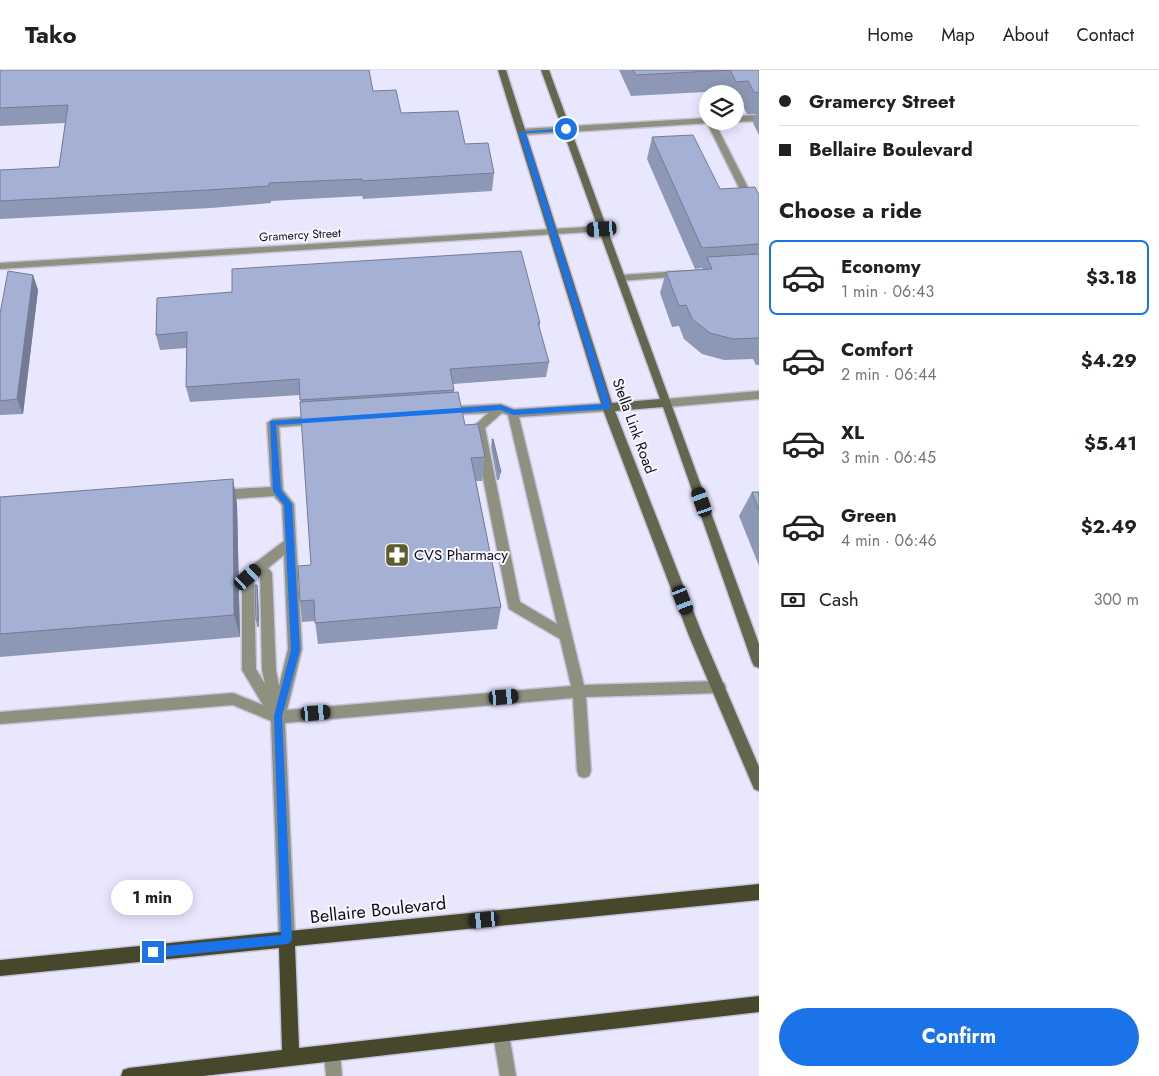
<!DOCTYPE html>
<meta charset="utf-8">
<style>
:root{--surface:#fff;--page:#f2f2f2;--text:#202124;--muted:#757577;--line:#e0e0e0;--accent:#1a73e8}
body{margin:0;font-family:Jost,sans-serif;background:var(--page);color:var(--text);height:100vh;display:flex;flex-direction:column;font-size:19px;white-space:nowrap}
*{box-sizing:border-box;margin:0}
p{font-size:16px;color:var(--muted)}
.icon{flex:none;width:28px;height:28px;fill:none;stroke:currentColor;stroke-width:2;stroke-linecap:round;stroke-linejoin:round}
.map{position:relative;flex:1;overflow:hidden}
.panel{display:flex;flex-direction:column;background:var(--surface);width:400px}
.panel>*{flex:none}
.banner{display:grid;align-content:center;height:110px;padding:0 20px;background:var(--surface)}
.tools{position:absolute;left:699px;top:15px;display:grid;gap:10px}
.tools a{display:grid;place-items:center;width:45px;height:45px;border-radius:50%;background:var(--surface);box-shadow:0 2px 12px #0003;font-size:25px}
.end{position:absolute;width:22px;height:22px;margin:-11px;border:6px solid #1a73e8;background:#fff;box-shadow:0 0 0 2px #fff}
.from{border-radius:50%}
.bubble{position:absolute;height:35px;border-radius:18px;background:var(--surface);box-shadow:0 2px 12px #0003;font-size:16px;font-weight:700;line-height:35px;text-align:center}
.car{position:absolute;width:15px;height:30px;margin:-15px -8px;border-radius:6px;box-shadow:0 0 4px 1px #0007;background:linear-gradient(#222 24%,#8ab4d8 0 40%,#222 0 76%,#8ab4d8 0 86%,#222 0)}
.banner b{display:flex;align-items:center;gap:18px;height:48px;font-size:19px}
.banner b+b{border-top:1px solid var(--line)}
.banner i{width:12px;height:12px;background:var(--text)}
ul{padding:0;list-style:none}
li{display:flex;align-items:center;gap:15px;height:75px;margin:0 10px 8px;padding:0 10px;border:2px solid transparent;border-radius:8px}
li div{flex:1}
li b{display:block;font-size:19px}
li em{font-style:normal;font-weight:700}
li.on{border-color:var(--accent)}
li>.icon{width:45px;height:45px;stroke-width:1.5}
h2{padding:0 20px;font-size:22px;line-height:60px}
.pay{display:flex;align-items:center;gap:12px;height:55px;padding:0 20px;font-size:19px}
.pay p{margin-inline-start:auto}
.cta{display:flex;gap:10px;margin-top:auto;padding:10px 20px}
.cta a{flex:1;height:58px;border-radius:30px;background:var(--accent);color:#fff;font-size:20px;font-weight:700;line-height:58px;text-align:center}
header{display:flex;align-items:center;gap:30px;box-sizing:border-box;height:70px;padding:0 25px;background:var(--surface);border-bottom:1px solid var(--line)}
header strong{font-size:24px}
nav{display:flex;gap:28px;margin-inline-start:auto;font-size:18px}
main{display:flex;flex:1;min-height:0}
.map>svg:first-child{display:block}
</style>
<header>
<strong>Tako</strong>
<nav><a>Home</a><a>Map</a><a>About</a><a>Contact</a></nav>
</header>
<main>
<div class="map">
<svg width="759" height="1006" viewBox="0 0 759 1006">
<rect width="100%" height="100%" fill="#e9e7fe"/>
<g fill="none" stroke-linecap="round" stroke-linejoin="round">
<defs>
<path id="service" d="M707,49L708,51H714L759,139V151L754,148L706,51Z
M681,201L686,204L684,206L621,211L616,208L621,205Z
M759,321V329L667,337L662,333L667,329Z
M608,333L614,337L608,341L519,347L584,615L719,611L724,613L726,617L724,621L719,623L586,627L591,701L589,706L584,708L579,706L577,701L573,628L285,653L295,869L293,875L287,877L281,875L279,869L271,651L233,635L0,654V642L233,623L263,635L242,600V507L255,493L284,471L282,435L274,426L219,430L215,428L213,425L215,422L219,420L271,417L267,353L273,349L317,346L323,350L317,354L279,357L283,420L294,434L302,579L287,640L571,616L560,569L509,539L508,535L473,357L488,343L444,345L438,341L444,337L501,334L514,339ZM502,343L508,345L557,554L520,532L485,358ZM284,485L288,579L279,616L276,600L272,503L268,498ZM260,505L262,600L265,614L256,599L254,509Z
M501,956L507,958L509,964L516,1006H500L493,964L495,958Z
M332,975L338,977L340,983L342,1006H326L324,983L326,977Z"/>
<path id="minor" d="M759,45V51L735,52L734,51L735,46Z
M708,48V51H712L711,53L522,65L518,62L522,59Z
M602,156L607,159L605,161L0,199V193Z"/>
<path id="secondary" d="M498,0H506L612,333L660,329L541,0H549L759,574V598L754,596L752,592L663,337L615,341L703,566L759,697V721L754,719L689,566L602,337Z"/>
<path id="primary" d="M759,814V830L295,876L299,978L759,926V942L203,1006H121L123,1000L129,998L282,980L279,878L0,906V890Z"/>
</defs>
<!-- service casing -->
<use href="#service" stroke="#c6c4da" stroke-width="3"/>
<!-- minor casing -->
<use href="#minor" stroke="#c6c4da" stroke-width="3"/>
<!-- secondary casing -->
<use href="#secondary" stroke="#c6c4da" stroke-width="3"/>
<!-- primary casing -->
<use href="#primary" stroke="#c6c4da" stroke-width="3"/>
<!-- service -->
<use href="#service" fill="#8f9080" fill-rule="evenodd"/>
<!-- minor -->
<use href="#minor" fill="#8f9080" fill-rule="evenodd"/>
<!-- secondary -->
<use href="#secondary" fill="#65664e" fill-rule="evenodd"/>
<!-- primary -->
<use href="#primary" fill="#47482b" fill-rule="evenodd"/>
</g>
<!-- wall -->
<path fill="#8d98b6" d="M0,0L373,21L401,43L465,74L494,103L492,121L363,129L362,126L271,131V133L211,138L0,149V100L59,97L65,53L0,56Z
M619,0H759V65L753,53L756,44H747L741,32L735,33V24H725L723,21L631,26Z
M652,67L720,119L759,125V295H756L753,289L724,290L702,284L684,269L679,256L672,257L660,223L666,202L702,199L703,198L695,199L647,89Z
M33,205L38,220L23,344L0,345V244Z
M157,228L540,253L539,258L549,292L546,307L453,314L454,322L465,355L485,387L482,411H476L501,537L497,559L318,574L315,551L302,552L300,531L311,495L300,325L190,332L186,317L187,278L160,280L156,265Z
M492,369L501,402L499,410H497L491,377Z
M233,409L237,434L240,567L0,587V427Z
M752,422H759V496L739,446Z
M257,515L258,522L259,557H257L256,550Z"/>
<!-- shaded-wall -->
<path fill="#737c94" d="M33,205L38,220L23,344L17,329Z
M233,409L237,434L240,567L234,545Z
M257,515L258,522L259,557L258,550Z"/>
<!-- building -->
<path fill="#a4b1d4" stroke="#737c94" d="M0,0H369L373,21L396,20L401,43L458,41L465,74L488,73L494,103L362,111V109L269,113V116L208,120L0,131V100L59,97L68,35L0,38Z
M633,0H759V23L754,22L748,11L736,12L730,0L636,5Z
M693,65L720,119L755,117L759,125V174L702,178L652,67Z
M521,181L540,253H538L549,292L450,299L454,320L300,330L299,309L186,317L187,262L156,265L157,228L232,222V199Z
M759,184V268L733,269L710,263L692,249L686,235L679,236L666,202L712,199L707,187Z
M8,201L33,205L17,329L0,331V244Z
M458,322L465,355L478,354L485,387L471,388L501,537L315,553L314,530L300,531L298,496L311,495L300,332Z
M492,369H493L501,402H499Z
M233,409L234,545L0,564V427Z
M752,422H759V440Z
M255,515H257L258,550H256Z"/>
<!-- route -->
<path fill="#1a73e8" d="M567,58L566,61L525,63L611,337L608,339L513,345L501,340L276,355L281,420L292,434L300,580L282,646L292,869L290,873L287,874L153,888L149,886L148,882L149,879L153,877L281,865L274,646L291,580L284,435L273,421L270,351L501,335L514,340L603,334L519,62Z"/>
<!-- icons -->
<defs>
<symbol id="pharmacy-square" viewBox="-11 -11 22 22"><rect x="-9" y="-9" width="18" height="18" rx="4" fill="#5d5e2b" stroke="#f7f6fe"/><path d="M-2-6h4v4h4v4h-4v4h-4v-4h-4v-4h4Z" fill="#fff"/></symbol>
</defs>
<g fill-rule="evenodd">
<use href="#pharmacy-square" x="383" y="471" width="28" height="28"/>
</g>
<g text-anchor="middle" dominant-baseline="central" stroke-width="4" stroke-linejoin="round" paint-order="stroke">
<!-- far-street labels -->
<g font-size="12" fill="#100f1b" stroke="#f7f6fe">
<text transform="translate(300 165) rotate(-3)">Gramercy Street</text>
</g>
<!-- street labels -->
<g font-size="15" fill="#100f1b" stroke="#f7f6fe">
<text transform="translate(634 356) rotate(70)">Stella Link Road</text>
</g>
<!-- poi labels -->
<g font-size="15" fill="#100f1b" stroke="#f7f6fe" text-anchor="start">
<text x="414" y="485">CVS Pharmacy</text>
</g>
<!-- near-street labels -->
<g font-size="18" fill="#100f1b" stroke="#f7f6fe">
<text transform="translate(378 840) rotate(-6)">Bellaire Boulevard</text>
</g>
</g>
</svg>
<div class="tools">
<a><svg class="icon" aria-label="layers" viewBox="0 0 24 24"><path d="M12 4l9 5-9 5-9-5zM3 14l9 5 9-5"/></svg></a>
</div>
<i class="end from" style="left:566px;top:59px"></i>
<i class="end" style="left:153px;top:882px"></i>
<div class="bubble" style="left:111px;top:810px;width:82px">1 min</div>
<i class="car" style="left:602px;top:159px;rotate:266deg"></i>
<i class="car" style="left:702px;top:432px;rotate:341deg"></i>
<i class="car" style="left:248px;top:507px;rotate:48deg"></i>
<i class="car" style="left:683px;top:530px;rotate:159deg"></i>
<i class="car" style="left:504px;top:627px;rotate:85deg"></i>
<i class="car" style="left:316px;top:643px;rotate:85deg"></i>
<i class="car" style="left:484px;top:850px;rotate:264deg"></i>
</div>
<section class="panel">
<div class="banner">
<b><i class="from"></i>Gramercy Street</b>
<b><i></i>Bellaire Boulevard</b>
</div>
<h2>Choose a ride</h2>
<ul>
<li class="on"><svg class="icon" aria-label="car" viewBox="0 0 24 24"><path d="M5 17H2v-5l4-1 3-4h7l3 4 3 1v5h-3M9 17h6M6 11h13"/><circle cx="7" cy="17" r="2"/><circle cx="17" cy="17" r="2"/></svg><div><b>Economy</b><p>1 min · 06:43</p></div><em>$3.18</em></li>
<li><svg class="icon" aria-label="car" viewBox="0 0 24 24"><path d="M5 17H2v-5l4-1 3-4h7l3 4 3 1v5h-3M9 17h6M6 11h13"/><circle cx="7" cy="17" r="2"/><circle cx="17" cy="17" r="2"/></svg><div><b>Comfort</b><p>2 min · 06:44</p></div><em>$4.29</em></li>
<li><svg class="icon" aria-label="car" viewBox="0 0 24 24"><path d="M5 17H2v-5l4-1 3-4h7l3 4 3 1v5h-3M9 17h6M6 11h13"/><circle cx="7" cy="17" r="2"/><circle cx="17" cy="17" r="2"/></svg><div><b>XL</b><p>3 min · 06:45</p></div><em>$5.41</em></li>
<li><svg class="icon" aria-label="car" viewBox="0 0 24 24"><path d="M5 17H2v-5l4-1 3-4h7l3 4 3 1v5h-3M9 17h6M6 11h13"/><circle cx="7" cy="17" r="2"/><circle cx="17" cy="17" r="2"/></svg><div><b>Green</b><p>4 min · 06:46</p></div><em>$2.49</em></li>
</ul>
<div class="pay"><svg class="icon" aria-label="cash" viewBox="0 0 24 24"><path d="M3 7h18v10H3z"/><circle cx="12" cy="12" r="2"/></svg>Cash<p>300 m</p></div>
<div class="cta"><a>Confirm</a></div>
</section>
</main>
